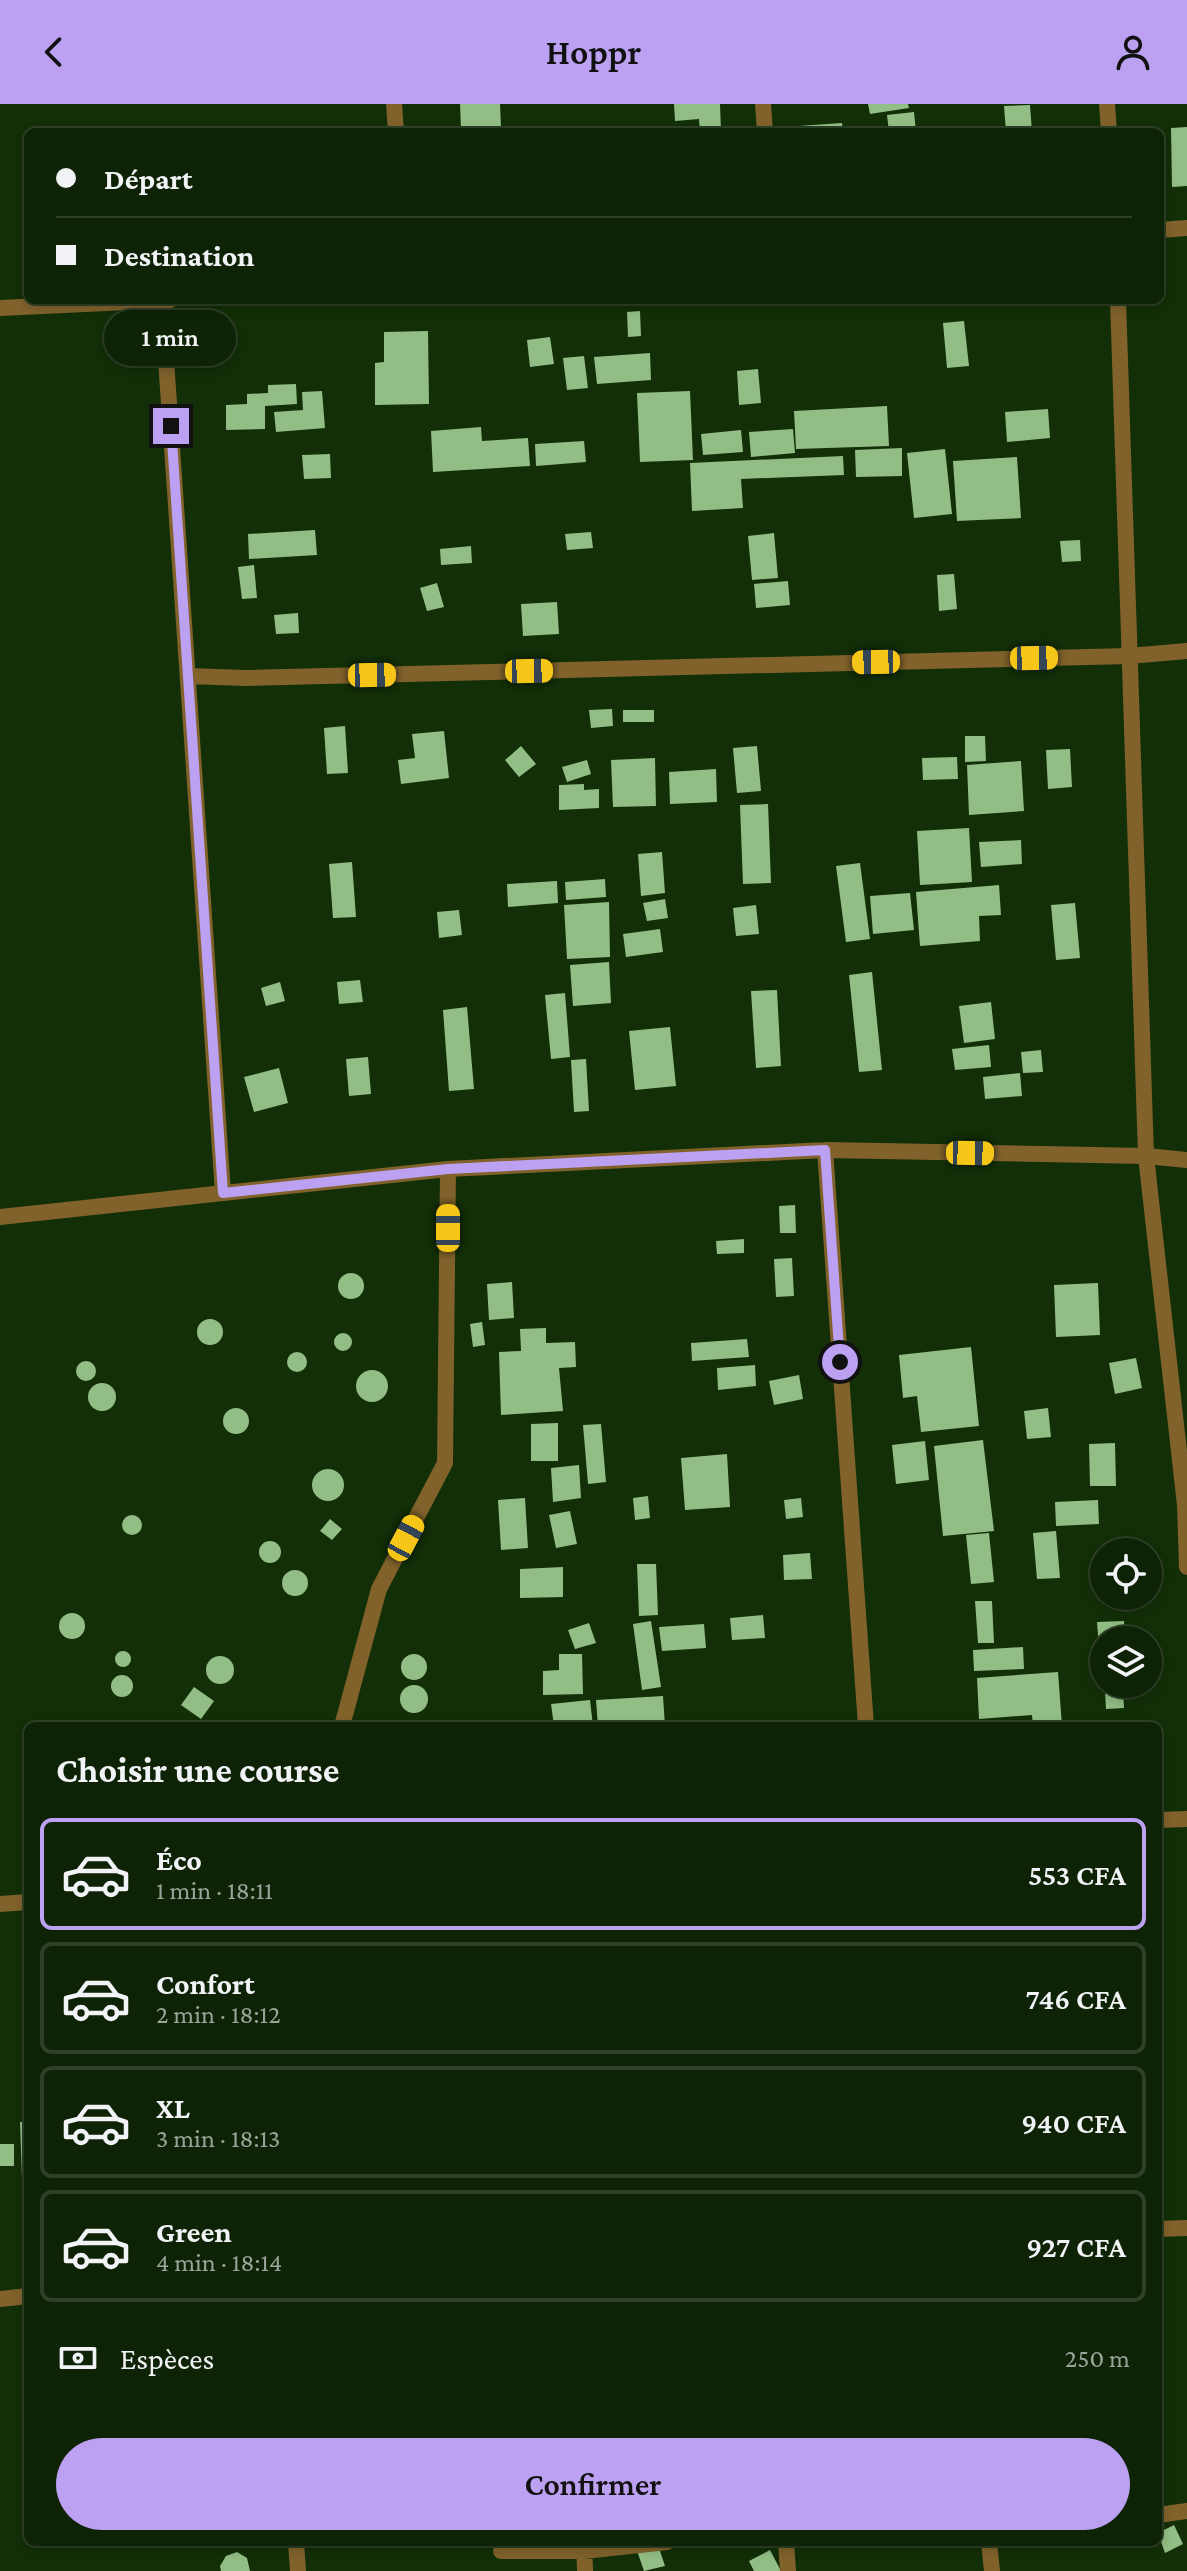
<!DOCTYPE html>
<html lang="fr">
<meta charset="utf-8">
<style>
:root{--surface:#0e2305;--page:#172b0f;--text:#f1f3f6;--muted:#9ba49a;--line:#2e4027;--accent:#bca0f2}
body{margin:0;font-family:"Crimson Pro",serif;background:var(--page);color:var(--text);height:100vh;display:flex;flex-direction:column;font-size:30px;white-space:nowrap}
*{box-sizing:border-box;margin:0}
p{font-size:26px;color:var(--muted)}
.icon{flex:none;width:44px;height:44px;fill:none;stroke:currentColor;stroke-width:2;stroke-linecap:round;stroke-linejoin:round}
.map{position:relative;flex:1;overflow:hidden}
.drawer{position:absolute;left:24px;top:1618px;width:1138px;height:824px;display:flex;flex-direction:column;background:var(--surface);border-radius:12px;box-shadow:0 4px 12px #0003,0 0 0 2px var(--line)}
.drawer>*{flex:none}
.top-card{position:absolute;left:24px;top:24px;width:1140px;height:176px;border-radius:12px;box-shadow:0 4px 12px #0003,0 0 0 2px var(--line);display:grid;align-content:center;height:176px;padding:0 32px;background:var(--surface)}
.controls{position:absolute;left:1090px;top:1434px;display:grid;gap:16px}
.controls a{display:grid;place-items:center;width:72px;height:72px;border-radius:50%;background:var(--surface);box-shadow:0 4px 12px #0003,0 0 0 2px var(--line);font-size:40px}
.end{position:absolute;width:36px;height:36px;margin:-18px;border:10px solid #bca0f2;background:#111;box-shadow:0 0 0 4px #111}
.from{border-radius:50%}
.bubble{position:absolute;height:56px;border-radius:28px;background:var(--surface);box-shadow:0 4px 12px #0003,0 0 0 2px var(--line);font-size:26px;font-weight:600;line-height:56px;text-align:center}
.car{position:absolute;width:24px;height:48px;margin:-24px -12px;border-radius:10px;box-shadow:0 0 6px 2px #0007;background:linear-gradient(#f5c518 24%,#345 0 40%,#f5c518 0 76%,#345 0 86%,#f5c518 0)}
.top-card b{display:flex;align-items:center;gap:28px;height:76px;font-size:30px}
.top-card b+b{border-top:2px solid var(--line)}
.top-card i{width:20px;height:20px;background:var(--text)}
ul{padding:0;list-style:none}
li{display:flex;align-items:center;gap:24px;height:112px;margin:0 16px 12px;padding:0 16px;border:4px solid var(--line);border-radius:12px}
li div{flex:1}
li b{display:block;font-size:30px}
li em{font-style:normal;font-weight:600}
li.active{border-color:var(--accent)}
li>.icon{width:72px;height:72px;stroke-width:1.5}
h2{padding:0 32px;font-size:36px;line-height:96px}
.pay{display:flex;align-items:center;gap:20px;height:88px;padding:0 32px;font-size:30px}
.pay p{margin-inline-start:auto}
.primary-button{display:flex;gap:16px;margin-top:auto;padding:16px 32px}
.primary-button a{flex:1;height:92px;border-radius:48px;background:var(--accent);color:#111;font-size:32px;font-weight:600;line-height:92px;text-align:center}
header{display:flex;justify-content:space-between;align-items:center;height:104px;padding:0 32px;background:var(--accent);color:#111;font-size:36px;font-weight:600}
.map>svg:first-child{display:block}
</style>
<header><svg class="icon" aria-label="back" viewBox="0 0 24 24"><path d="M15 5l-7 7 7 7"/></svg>Hoppr<svg class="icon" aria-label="person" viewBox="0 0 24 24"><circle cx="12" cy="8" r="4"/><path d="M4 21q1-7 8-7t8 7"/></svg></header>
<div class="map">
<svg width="1187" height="2467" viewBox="0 0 1187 2467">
<rect width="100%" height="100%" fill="#122f07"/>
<!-- building -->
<path fill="#92be85" d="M460,0H500L501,23L461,25Z
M674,0H720L721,28H700L699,15L675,17Z
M868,0H908L909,4L870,10Z
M1030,1L1032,28H1006L1004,2Z
M914,8L916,28H889L887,11Z
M842,19L843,28H799V22Z
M1187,23V82L1172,83L1171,24Z
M640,207L641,232L628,233L627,208Z
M964,217L969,262L947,264L943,219Z
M428,227L429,300L375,301V259L384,258V228Z
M550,233L554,260L530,263L527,236Z
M650,249L651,276L597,280L594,253Z
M584,252L588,284L567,286L563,254Z
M758,265L761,299L739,301L737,267Z
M296,280L297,300L265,302V325L226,326V301L247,300V290L268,289V281Z
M322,287L325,324L276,328L274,308L303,306L302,288Z
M690,287L693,356L640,358L637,289Z
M887,302L889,342L796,345L794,307Z
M1048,305L1050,334L1007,338L1005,308Z
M481,323L482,337L528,334L530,362L433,368L431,327Z
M793,325L795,349L751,353L749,328Z
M741,326L743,348L703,351L701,330Z
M584,337L586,358L536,362L535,340Z
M902,344V372L856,373L855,346Z
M945,345L952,410L914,414L907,349Z
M330,350L331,374L304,375L302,351Z
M843,352L844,371L741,375L743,404L692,407L690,359Z
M1017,353L1021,414L957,417L953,357Z
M315,426L317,451L249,455L248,430Z
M591,428L593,444L567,446L565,430Z
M774,429L778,474L752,476L748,432Z
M1080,436L1081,457L1062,458L1060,437Z
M471,442L472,459L441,461L440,445Z
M254,461L257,494L242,495L238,463Z
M954,470L957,505L939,507L937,471Z
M788,477L790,501L756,504L754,480Z
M437,479L444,503L427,507L420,484Z
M557,498L559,530L523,532L521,500Z
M298,509L299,529L276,530L274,511Z
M612,605L613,622L591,624L589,606Z
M623,606H654V618H623Z
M345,622L348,669L327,670L324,624Z
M444,627L449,674L401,680L398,656L415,654L412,630Z
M965,632H985L986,657L965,658Z
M521,642L536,660L519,673L505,656Z
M757,642L761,687L737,689L733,644Z
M1070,645L1072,683L1048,685L1046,646Z
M957,653L958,675L923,676L922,654Z
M655,654L656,702L613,703L611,656Z
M587,656L591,670L567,678L562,663Z
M1021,657L1024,707L969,711L967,661Z
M716,665L717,698L670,700L669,668Z
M584,680V686L599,685V704L559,706V681Z
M768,700L771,779L743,780L740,701Z
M969,724L972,778L920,781L917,727Z
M1021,736L1022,760L981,763L979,738Z
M662,748L665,789L641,792L638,750Z
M352,758L356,813L333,814L329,760Z
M860,759L870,835L846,838L836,762Z
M605,775L606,793L566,796L565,778Z
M557,777L558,799L508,803L507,780Z
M999,781L1001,811L979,812L980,837L920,842L916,788Z
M910,789L914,826L873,830L870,792Z
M665,795L668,814L647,817L643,799Z
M609,798L610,853L567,855L564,801Z
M1075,799L1080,854L1056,856L1051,801Z
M756,801L759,830L736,832L733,804Z
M459,806L462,831L439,834L437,808Z
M660,825L663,848L626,853L623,830Z
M609,858L611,899L573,902L570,861Z
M872,868L882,966L859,968L849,871Z
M360,876L363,898L339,900L337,878Z
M280,878L285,897L266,902L261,884Z
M777,886L781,962L756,964L751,887Z
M565,889L570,953L551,955L545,891Z
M991,898L995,935L964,939L959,902Z
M467,903L474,985L449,987L443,906Z
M670,923L676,982L635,986L629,927Z
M989,941L991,963L955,966L952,945Z
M1041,946L1043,968L1023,969L1021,948Z
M368,953L371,990L349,992L346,955Z
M586,955L589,1007L574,1008L571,956Z
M279,964L288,999L254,1008L244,973Z
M1020,969L1022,992L985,995L983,973Z
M795,1101L796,1129H780L779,1102Z
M744,1135V1149L717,1150L716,1137Z
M792,1154L794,1192L776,1193L774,1155Z
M338 1182a13 13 0 1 1 26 0a13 13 0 1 1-26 0Z
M512,1178L514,1214L489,1216L487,1180Z
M1098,1179L1100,1231L1056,1233L1054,1181Z
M197 1228a13 13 0 1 1 26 0a13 13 0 1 1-26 0Z
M482,1218L485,1241L473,1243L470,1220Z
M546,1224V1239L575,1238L576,1263L559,1264L563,1307L501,1311L499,1248L521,1247L520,1225Z
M334 1238a9 9 0 1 1 18 0a9 9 0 1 1-18 0Z
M747,1235L749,1253L692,1257L691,1239Z
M971,1243L979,1322L921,1328L917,1292L903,1294L899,1251Z
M287 1258a10 10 0 1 1 20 0a10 10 0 1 1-20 0Z
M1136,1254L1142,1284L1115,1290L1109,1259Z
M76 1267a10 10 0 1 1 20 0a10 10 0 1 1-20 0Z
M755,1261L756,1282L718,1286L717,1264Z
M356 1282a16 16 0 1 1 32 0a16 16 0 1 1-32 0Z
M799,1271L803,1295L774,1301L769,1277Z
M88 1293a14 14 0 1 1 28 0a14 14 0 1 1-28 0Z
M1048,1304L1051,1333L1027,1335L1024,1307Z
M223 1317a13 13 0 1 1 26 0a13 13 0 1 1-26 0Z
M558,1319V1357H531V1320Z
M601,1320L606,1378L588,1380L583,1321Z
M983,1336L994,1427L943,1432L934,1342Z
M925,1337L929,1376L896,1380L892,1341Z
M1115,1339L1116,1382H1090L1089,1340Z
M727,1350L730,1403L685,1406L681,1354Z
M579,1361L581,1394L553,1398L551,1364Z
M312 1381a16 16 0 1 1 32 0a16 16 0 1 1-32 0Z
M648,1392L650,1414L635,1416L633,1394Z
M525,1394L528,1444L501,1446L498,1396Z
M801,1394L803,1413L786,1415L784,1396Z
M1098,1396L1099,1420L1056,1422L1055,1398Z
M570,1407L577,1440L556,1444L549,1411Z
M122 1421a10 10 0 1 1 20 0a10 10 0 1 1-20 0Z
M330,1415L342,1425L332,1436L320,1427Z
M1056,1427L1060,1474L1037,1475L1033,1429Z
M989,1429L994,1478L971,1480L966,1431Z
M259 1448a11 11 0 1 1 22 0a11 11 0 1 1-22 0Z
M810,1449L812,1475L784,1476L783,1451Z
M637,1460H656L658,1511L639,1512Z
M563,1463V1493L520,1494V1465Z
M282 1479a13 13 0 1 1 26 0a13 13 0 1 1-26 0Z
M1104,1469V1492H1119L1120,1494L1099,1497L1095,1470Z
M975,1497H992L994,1539H978Z
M59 1522a13 13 0 1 1 26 0a13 13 0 1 1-26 0Z
M763,1511L765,1534L732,1536L730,1514Z
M651,1517L661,1583L642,1586L633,1520Z
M1124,1517L1125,1536H1104V1544H1099L1097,1518Z
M589,1519L596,1539L575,1545L568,1526Z
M704,1520L706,1544L662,1547L659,1523Z
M1023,1543L1024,1565L974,1567L973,1546Z
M115 1555a8 8 0 1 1 16 0a8 8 0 1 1-16 0Z
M559,1550H582L583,1590L543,1591V1567L559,1566Z
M401 1563a13 13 0 1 1 26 0a13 13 0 1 1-26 0Z
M206 1566a14 14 0 1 1 28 0a14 14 0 1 1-28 0Z
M1058,1568L1062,1622H1033L1032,1611L979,1615L977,1574Z
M111 1582a11 11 0 1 1 22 0a11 11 0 1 1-22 0Z
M400 1595a14 14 0 1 1 28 0a14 14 0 1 1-28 0Z
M194,1583L214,1597L201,1615L181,1601Z
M1123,1586L1124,1604L1106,1605L1105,1587Z
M663,1592L665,1622H598L596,1596Z
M590,1596L593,1622H554L551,1600Z
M1003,1616V1622H985V1617Z
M20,2018H28V2074L22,2075Z
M0,2040H14V2062H0Z
M1174,2421L1183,2440L1165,2449L1158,2429Z
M634,2438H657L665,2462L644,2467Z
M770,2446L781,2467H754L749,2457Z
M237,2448L247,2454L250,2467H221L220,2462L226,2452Z"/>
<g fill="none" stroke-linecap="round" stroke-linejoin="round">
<!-- street -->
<path stroke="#81622b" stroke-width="16" d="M394,0L396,28
M763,0L765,28
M1107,0L1109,28
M1160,126L1187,124
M1118,196L1146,1052L1185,1401L1187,1463
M162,197L223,1089
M0,204L170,196
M188,572L245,574L1129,552L1187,547
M825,1046L866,1622
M0,1113L448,1065L825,1046L1146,1052L1187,1056
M342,1622L379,1485L445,1359L448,1065
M1158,1716L1187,1715
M0,1800L28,1798
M1158,2125L1187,2124
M0,2195L28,2192
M1158,2411L1187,2407
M296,2438L298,2467
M584,2438L585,2467
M786,2438L788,2467
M989,2438L992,2467
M501,2447H584L667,2438"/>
</g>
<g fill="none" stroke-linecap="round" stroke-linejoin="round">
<!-- route -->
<path stroke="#bca0f2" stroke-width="10" d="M171,322L223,1089L448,1065L825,1046L840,1258"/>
</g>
</svg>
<div class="controls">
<a><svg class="icon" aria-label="locate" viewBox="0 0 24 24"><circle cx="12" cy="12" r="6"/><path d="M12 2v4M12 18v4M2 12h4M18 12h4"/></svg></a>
<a><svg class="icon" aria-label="layers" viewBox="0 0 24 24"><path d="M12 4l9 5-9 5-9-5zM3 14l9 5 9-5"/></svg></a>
</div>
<i class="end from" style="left:840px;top:1258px"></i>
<i class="end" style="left:171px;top:322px"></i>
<div class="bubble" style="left:104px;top:206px;width:132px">1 min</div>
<i class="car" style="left:1034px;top:554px;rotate:89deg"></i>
<i class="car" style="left:876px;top:558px;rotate:269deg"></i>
<i class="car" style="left:529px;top:567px;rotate:89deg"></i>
<i class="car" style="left:372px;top:571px;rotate:89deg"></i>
<i class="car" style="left:970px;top:1049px;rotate:91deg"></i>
<i class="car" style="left:448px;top:1124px;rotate:0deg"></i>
<i class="car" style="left:406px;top:1434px;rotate:28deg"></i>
<div class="top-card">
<b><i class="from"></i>Départ</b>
<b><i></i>Destination</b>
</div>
<section class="drawer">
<h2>Choisir une course</h2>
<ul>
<li class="active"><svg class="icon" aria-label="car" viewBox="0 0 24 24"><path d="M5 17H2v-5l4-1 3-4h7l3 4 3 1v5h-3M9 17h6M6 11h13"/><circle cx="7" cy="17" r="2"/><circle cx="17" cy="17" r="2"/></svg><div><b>Éco</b><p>1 min · 18:11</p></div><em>553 CFA</em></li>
<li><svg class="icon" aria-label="car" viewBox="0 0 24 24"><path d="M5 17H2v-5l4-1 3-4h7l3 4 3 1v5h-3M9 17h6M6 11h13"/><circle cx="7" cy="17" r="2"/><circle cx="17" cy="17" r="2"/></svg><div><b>Confort</b><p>2 min · 18:12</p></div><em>746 CFA</em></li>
<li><svg class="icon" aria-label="car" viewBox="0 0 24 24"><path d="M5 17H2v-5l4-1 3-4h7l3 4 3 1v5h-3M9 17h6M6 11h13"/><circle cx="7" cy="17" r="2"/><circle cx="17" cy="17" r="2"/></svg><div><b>XL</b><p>3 min · 18:13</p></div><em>940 CFA</em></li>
<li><svg class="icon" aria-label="car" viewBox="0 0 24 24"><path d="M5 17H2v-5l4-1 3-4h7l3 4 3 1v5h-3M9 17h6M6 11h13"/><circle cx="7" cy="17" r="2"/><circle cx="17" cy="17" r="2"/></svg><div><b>Green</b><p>4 min · 18:14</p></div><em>927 CFA</em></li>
</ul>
<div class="pay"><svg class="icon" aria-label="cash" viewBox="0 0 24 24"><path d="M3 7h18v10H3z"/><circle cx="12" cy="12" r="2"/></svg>Espèces<p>250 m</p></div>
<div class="primary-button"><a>Confirmer</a></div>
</section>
</div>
